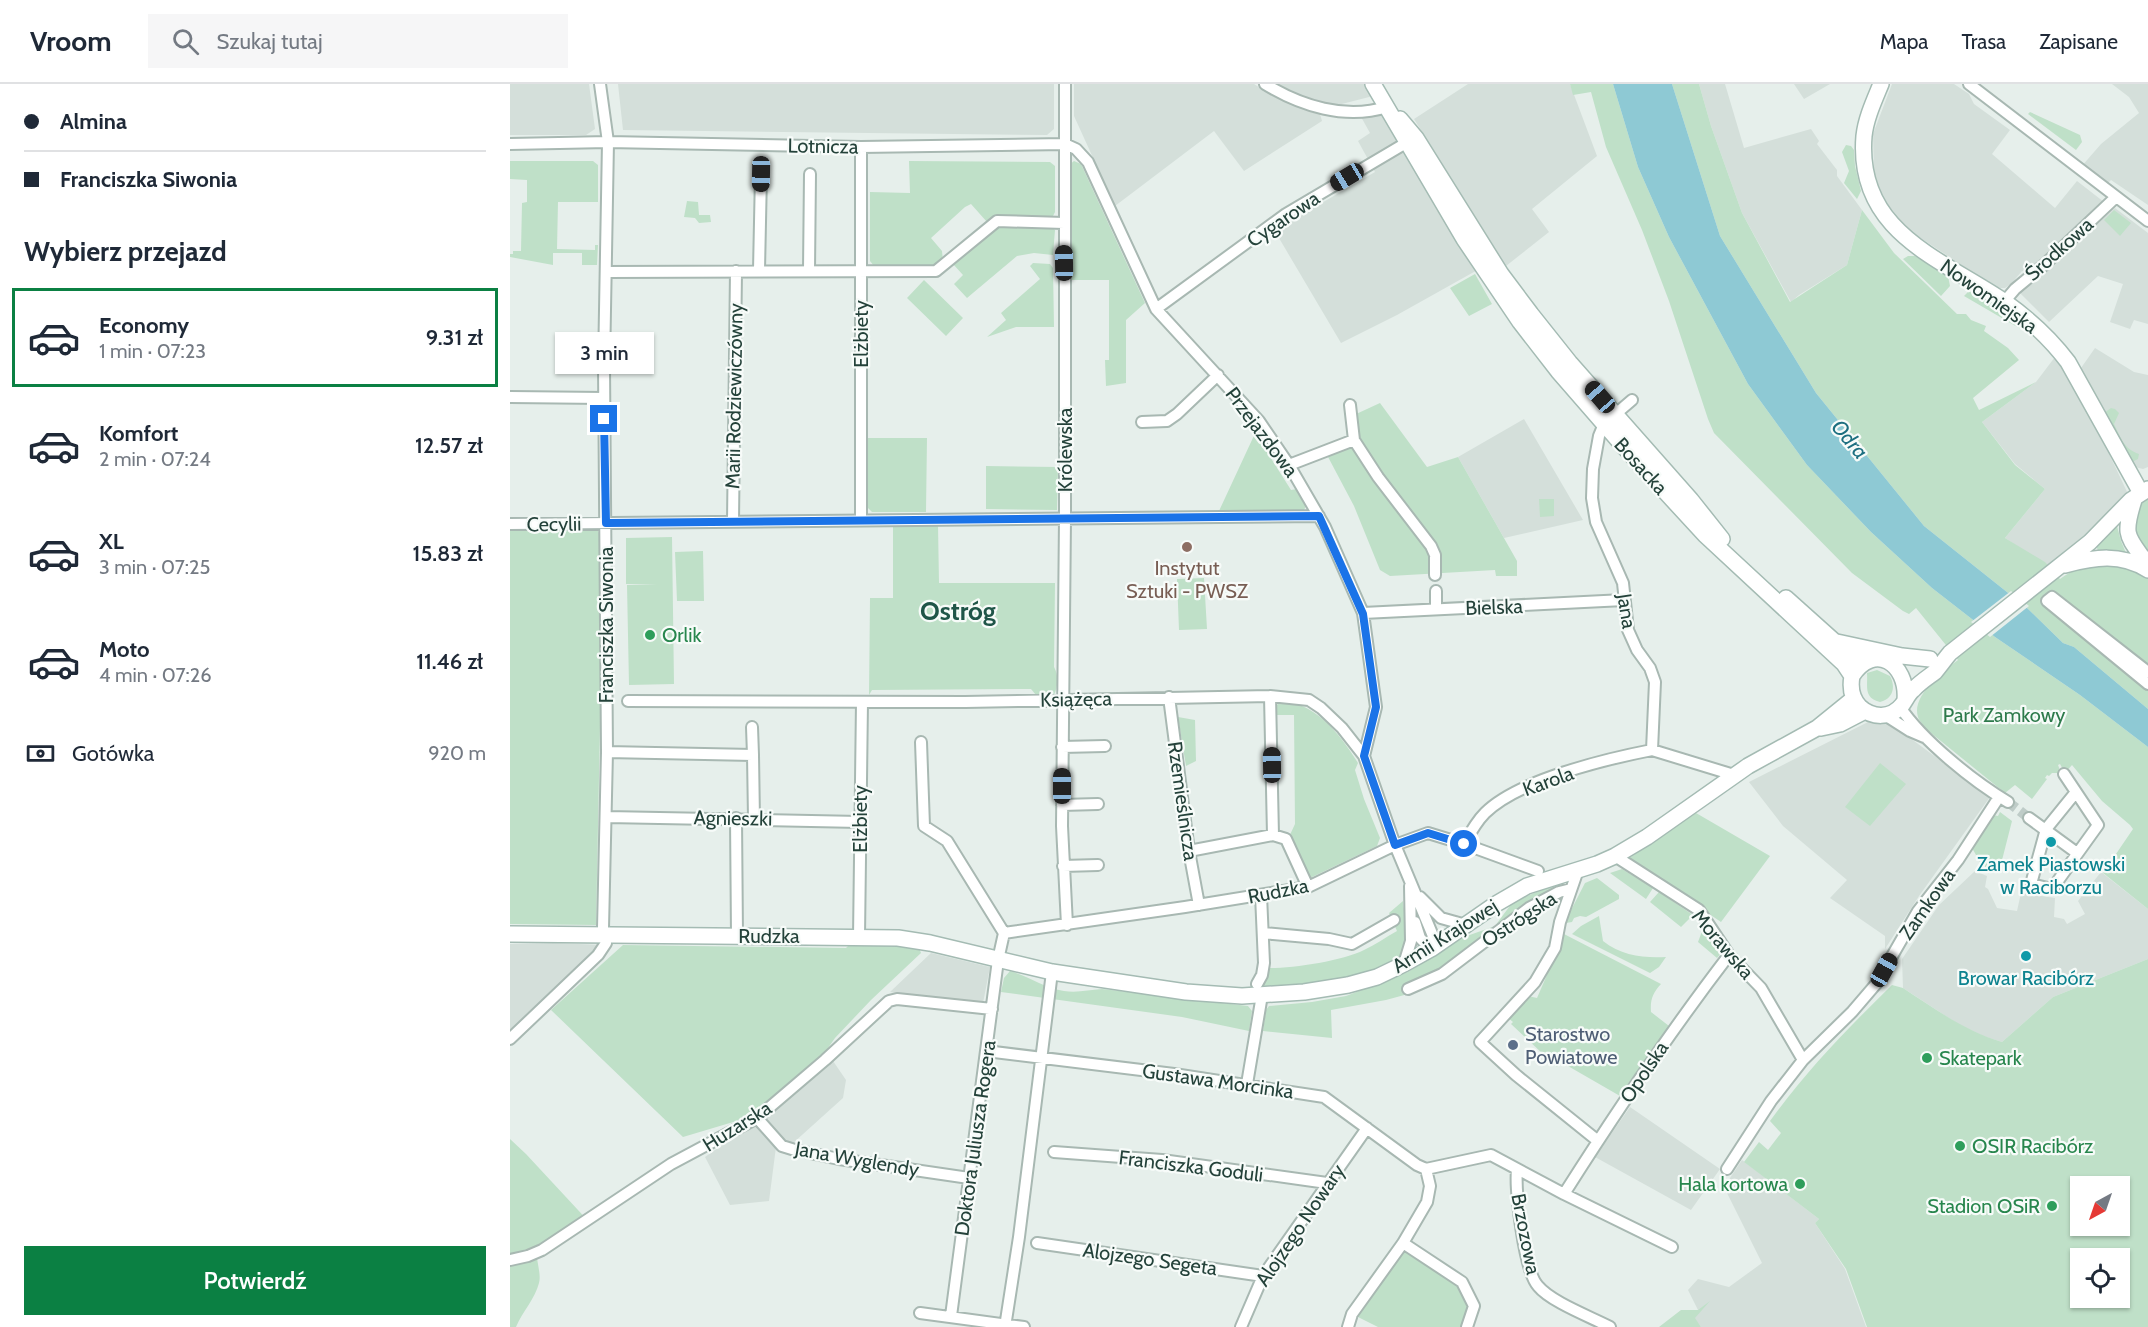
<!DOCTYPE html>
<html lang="pl">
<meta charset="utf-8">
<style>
:root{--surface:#fff;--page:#f6f6f7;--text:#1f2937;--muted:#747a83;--line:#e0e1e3;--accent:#0b8043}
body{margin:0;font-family:Cabin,sans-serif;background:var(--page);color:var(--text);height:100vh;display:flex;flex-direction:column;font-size:22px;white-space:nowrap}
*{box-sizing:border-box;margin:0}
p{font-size:20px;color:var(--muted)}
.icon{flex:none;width:33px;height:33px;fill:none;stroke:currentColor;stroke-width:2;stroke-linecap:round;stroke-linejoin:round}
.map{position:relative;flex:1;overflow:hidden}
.sheet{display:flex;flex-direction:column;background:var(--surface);width:510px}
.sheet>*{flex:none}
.guide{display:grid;align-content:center;height:132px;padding:0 24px;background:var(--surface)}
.needle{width:39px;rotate:220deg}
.controls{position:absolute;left:1560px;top:1092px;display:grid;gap:12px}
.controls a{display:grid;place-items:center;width:60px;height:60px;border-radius:0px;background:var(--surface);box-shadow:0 2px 4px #0004;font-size:30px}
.end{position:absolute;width:27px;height:27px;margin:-14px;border:8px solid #1a73e8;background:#fff;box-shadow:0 0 0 3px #fff}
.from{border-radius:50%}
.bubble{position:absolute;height:42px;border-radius:0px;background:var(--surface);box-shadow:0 2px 4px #0004;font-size:20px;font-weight:600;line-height:42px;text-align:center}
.car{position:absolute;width:18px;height:36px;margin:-18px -9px;border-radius:8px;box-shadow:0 0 4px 2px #0007;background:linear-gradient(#222 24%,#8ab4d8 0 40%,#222 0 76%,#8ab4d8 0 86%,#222 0)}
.guide b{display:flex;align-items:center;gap:21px;height:57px;font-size:22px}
.guide b+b{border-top:2px solid var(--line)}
.guide i{width:15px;height:15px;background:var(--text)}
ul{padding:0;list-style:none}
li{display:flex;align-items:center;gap:18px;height:99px;margin:0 12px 9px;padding:0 12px;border:3px solid transparent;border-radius:0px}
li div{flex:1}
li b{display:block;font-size:22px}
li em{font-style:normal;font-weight:600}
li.current{border-color:var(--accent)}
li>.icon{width:54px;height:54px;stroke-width:1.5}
h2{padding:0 24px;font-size:27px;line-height:72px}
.pay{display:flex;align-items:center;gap:15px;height:66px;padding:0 24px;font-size:22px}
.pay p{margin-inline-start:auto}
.action{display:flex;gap:12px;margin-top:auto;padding:12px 24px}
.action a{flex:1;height:69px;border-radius:0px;background:var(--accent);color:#fff;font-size:24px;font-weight:600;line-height:69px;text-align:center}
header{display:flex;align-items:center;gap:36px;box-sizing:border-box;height:84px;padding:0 30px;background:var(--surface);border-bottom:2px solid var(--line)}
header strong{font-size:28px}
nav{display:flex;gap:33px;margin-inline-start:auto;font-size:21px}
.search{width:420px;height:54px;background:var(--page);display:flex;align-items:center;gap:15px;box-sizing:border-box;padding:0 21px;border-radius:0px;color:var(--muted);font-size:22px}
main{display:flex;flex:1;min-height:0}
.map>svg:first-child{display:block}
</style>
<header>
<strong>Vroom</strong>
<div class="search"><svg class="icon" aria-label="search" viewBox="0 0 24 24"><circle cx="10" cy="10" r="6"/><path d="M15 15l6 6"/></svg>Szukaj tutaj</div>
<nav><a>Mapa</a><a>Trasa</a><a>Zapisane</a></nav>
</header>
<main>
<section class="sheet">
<div class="guide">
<b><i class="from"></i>Almina</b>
<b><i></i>Franciszka Siwonia</b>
</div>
<h2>Wybierz przejazd</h2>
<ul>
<li class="current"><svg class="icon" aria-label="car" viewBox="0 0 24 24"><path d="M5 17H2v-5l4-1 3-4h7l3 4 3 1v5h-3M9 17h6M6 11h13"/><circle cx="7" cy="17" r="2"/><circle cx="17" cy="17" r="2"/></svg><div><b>Economy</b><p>1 min · 07:23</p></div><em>9.31 zł</em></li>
<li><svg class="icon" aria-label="car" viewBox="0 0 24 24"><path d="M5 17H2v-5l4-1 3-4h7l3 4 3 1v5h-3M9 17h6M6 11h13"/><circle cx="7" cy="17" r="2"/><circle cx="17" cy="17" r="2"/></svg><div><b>Komfort</b><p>2 min · 07:24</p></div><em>12.57 zł</em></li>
<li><svg class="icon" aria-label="car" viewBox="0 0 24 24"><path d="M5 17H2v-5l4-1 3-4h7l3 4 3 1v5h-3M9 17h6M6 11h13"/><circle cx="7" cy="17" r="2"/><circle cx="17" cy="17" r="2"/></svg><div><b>XL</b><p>3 min · 07:25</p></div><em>15.83 zł</em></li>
<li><svg class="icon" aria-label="car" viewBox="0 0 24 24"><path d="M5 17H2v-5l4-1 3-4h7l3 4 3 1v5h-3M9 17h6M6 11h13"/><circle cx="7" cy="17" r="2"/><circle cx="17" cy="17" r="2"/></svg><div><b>Moto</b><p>4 min · 07:26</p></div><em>11.46 zł</em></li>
</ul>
<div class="pay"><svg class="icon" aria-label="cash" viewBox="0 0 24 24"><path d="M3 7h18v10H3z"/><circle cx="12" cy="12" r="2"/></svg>Gotówka<p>920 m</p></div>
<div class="action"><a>Potwierdź</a></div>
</section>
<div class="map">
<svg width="1638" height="1243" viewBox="0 0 1638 1243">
<rect width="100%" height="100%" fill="#e6efeb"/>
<!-- built -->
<path fill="#d4dfda" d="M0,0H79L85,45L76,51H0Z
M108,0H544V45L537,51L113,46Z
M564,0H744L758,9L810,30L812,37L734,87L704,47L605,122L564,32Z
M766,0H856L863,12L824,22L802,18Z
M958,0H1060L1087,72L1022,125L1039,148L996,182L904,35Z
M1189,0H1215L1234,64L1301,45L1309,57L1307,60L1327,86V92L1352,126L1337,181L1289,211L1281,218L1232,129L1201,42Z
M1284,0H1320L1294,15Z
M1382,0H1444L1459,10L1464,20L1500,46L1482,70L1545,124L1567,97L1594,118L1522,189L1512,187L1501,200L1495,204H1490L1482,201L1403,149L1387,135L1371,110L1364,87L1363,50Z
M1602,0H1638V121L1601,96L1597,100L1571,83L1591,60L1629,29L1619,13Z
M850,31L875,32L971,184L887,231L831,259L766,149L779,138L865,88L848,57L860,49Z
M1605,124L1638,149V240L1624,236L1620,245L1600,238L1613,200L1588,192L1539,238L1510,209Z
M1585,264L1624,288L1638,291V383L1633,385L1625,383L1623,380L1571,284Z
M1545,273L1575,319L1619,412L1571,460L1538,482L1495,454L1535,405L1505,380L1472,338L1526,298Z
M1014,335L1073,436L994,454L948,373Z
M1358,638L1381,640L1480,713L1409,812L1375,865V852L1320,814L1337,796L1273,742L1239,698Z
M1465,787L1477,792L1475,803L1478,805L1487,824L1507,827L1511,809L1545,814L1544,833L1554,835L1557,840L1575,830L1568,817L1591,788L1638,825V875L1543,913L1492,958L1473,952L1448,940L1393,904L1392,875L1429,821Z
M43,859L95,861L0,950V860Z
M421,869L480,883L473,919L380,908Z
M321,974L336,996L333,1014L282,1060L266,1063L259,1117L220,1121L195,1073L248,1036Z
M1120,1023L1210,1085L1181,1126L1085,1073Z
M1232,1076L1309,1135L1305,1139L1335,1185L1356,1243H1191L1184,1234L1188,1226L1178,1206L1188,1195L1219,1203L1252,1179L1214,1103Z"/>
<!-- green -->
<path fill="#bfe0c8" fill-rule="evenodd" d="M1060,0H1103L1128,83L1159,153L1238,300L1297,381L1361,448L1422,504L1485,553L1570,611L1638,663V825L1593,789L1623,745L1620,741L1592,717L1562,681L1555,689L1550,680L1548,681L1551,689H1542L1539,692L1537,691L1535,694L1537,695L1522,715L1505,701L1495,709L1416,645C1414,641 1409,637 1408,633C1401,612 1433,587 1448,576L1406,524L1399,530L1393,527L1342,489L1204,349L1198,335L1159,217L1132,146L1096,63L1081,8L1063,11Z
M1162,0H1189L1201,42L1232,129L1280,218L1337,181L1352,126L1384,169L1447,230H1456L1461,236L1476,242L1474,247L1498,264L1509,276L1463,314L1469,326L1526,298L1472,338L1505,381L1535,405L1495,454L1535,478L1550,495C1562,486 1579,479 1594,478C1605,477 1629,487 1638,494V625L1564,563L1553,559L1517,524L1414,442L1306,309L1210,152Z
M1520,28L1570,51L1572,58L1566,66L1518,30Z
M1336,61L1341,62L1344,66L1345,82L1351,107L1347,115L1334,99L1339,87L1332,68Z
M0,77H83L88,81V118H48L47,165L85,166V161H88L87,181H72V169H43V181L0,173V170H3V167H11L12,119L17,118V96L0,95Z
M399,77L540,78L545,82V128L543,132L538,133L483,134L477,138L461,120L455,123L421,154L432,167L433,177L426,181L364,182L360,177V108L400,109Z
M564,77L571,80L635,219L616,236V299L596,302L595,276H599V196H561L559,81Z
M177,117L188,118L189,131H200L201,138L189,139L185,134L174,133Z
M1604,126L1621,139L1610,152L1594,136Z
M502,142L542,144L545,146L543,171L524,169L507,172L457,214L444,200L453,191L443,180L487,143Z
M1398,172H1405L1438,192L1440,202L1431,212L1393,175Z
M523,179L540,180L543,184L544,243H506L477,253L496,236L491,229L530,195L520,182Z
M965,190L982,220L959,232L940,204Z
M414,196L453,234L436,252L397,214Z
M1458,208H1462L1498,230L1528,255L1454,212Z
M870,319L917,383L948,373L1007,477V492H986L985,486L880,492L870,486L844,422L817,371L839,363L851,365L844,331Z
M1601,324L1605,325L1609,329L1604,340C1611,354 1614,365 1629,370L1628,375L1622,378L1594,329Z
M748,343L747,352L781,406L787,405V408L796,422L794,426L709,427Z
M358,354H417L416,428H362L358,424Z
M476,382L548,383L547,426L476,425Z
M1638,412V473L1622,447L1629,419Z
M1029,415H1044V432L1030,433Z
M383,441H428L429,499H545L544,583C549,592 548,602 544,611H526L521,605L362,606L359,611L360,514H383Z
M1607,442L1611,457L1616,469L1588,467L1586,461Z
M0,445H87L90,451V643L86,841L0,840Z
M162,453L164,600L119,601L117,501L147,500H116V454Z
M193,467L194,517H167L165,468Z
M694,494L697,545L669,546L667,495Z
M1367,586L1380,592C1386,603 1383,615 1370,618C1353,614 1358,602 1357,589Z
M768,620C776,620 785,619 792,622C816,632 835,658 848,679L845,686L854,715L870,754L867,762L800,794L779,753L785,740L784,631H765V623Z
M668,633L685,636L686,677L676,682Z
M1370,679L1396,700L1360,742L1335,723Z
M1490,728L1502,737L1490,784L1482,781L1480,787L1470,778L1462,764L1483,731L1488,732Z
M1186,729L1260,772L1211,838L1118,775Z
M1112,785L1143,804L1136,815L1100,789Z
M1087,794L1109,811V815L1076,833L1070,832L1064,834L1062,838L1056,839L1057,834L1075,799Z
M1055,800L898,910L876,916L821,926L822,954L753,947L756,926L759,922L802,918L836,912L898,888L954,853L985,842L1002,819L1033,805Z
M1149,808L1183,831L1171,843L1140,818Z
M893,817C894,831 901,855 894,868C877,899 784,902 752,904L756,884C780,885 832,877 854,866C865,861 876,853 887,847L879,829Z
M1089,832L1093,857C1112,872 1133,874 1156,873L1149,883L1140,889L1062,850L1071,842Z
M1194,842L1212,868L1207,874L1188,858Z
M1054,850L1151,900C1143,909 1140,915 1141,928L1159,942L1110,1012L1051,978L1047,983L1001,940L1003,938L997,933L1018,912L1027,914L1049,863H1051Z
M340,860L409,864L411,869L361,916L325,954L311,974L240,1033L173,1053L41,926L113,861L336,864Z
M1638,875V1243H1357L1336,1185L1305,1139L1309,1135L1234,1078L1249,1058L1258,1066L1271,1049L1260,1037C1296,987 1338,944 1382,901L1393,904C1425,925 1455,947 1492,958L1543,913ZM1610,1102V1142H1570V1102ZM1610,1174V1214H1570V1174Z
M500,887C518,892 535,904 554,907C567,909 579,906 592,905L738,922L742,927L739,947L672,933L491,908L494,894Z
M0,1055L16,1070L81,1140L27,1174C28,1182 31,1192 29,1199C25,1215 12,1228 6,1243H0Z
M893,1159L952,1198L964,1222L957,1243H868L842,1230Z
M1200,1217L1185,1234L1191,1243H1149L1171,1226H1188Z"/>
<!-- water -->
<path fill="#8ec9d4" d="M1103,0H1162L1210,152L1306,309L1414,442L1517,524L1553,559L1564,563L1638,625V663L1570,611L1485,553L1422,504L1361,448L1297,381L1238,300L1159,153L1128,83Z"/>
<!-- pier -->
<path fill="#e6efeb" d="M1501,507L1519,522L1480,553L1461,538Z"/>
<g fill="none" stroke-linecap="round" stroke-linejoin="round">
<!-- street-tunnel -->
<path stroke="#bfccc8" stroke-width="10" stroke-dasharray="10 5" stroke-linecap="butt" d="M1498,718L1519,734"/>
<defs>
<path id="street" d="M555,0V434L552,742L557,841
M755,0C791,22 835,36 877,23
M1459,0L1638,137
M0,60L98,58L351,63L555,60L566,65L578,78L646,225L749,337L779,381L815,443L853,529L866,623L854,672
M351,63V436
M249,186L251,90
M299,186L300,90
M96,188L426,187L487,137L554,139
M1494,218L1505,205L1534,181L1606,113
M646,225L776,130L901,56
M0,313L94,314
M1122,316L1094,340L1089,352L1083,385L1082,414L1086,438L1113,499L1118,546L1127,566L1140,584L1145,598L1142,666L1224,691
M840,321L844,356
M632,338L657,337L667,330L708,291
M779,381L844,356L868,393L921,462L925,471V491
M223,437L226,187
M0,440L809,432
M926,507V525
M853,529L1114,516
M1638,588L1542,513L1537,517L1638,600
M760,612L763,751
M659,613L679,767L689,821
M118,617L455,618L760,612L799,616L811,624L832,644L854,672L885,761L923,852L921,865
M1390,623C1413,657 1463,697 1498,718
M1375,631L1400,647L1414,653
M242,643L243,671
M411,658L414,742L437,757L494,849
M552,663L595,662
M97,668L243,671L244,735
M1554,690L1566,708L1536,745L1521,800L1542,805L1588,741L1566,708
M552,721L588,720
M97,733L350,738
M226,734L227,852
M1519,734L1567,769
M954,760C960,749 966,738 975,729C1008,696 1096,675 1142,666
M679,767L763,751L776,755L798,803
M1105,772L1189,826L1219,871L1251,904L1293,976
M553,782L588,781
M1068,786L1050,838L1045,864L1025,898L970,958L1006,991L1088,1057
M910,813L931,834L956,841
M905,838L910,854L921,865
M753,849L819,855L842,860L884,836
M349,853L352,618
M894,880L901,857L900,802
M747,900L752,891L754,879L751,811
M898,905L932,890L1019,824L1049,808L1061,805
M0,955L88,871L96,859L93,844L97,668L94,282L98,58L90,0
M476,967L664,990L814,1013L907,1081L916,1085
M737,1000L752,911
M247,1034L272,1062L285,1066L329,1075L459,1094
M544,1068L652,1076L817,1099
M916,1085L981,1071L1054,1110L1162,1163
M1007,1085C1005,1106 1014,1187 1028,1202C1041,1218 1081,1233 1100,1243
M1217,1085L1261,1017L1293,976L1342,928L1366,900L1408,827L1448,776L1489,713
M1054,1110C1106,1028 1160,948 1219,871
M527,1159L753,1192
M893,1159L952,1198L964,1222L957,1243
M0,1176L18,1172L32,1166L161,1080L247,1034L315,976L379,917L387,915L482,925
M410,1229L514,1243
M441,1232L488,876L494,849L675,823L798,803L885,761L918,749L954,760L1028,787
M495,1243L509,1153L542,888
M731,1243L753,1192L857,1044
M838,1243L842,1230L893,1159L917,1118L920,1102L916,1085"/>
<path id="secondary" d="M863,0L954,155L1010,238L1048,287L1115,364L1195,451L1334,580L1342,592
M1371,0C1364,17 1356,34 1354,52C1346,148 1430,174 1495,218C1519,235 1540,254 1558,278L1631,409
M890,35L906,54L991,190L1021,230L1060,279L1181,416L1212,455
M1624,416C1612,454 1618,452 1638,481
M1555,481C1585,473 1611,469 1638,486
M1276,514L1324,557L1353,579
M1327,558L1392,572L1420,575
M1395,616C1398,579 1364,558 1342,592C1340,603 1341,614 1350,623C1362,634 1381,635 1392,621C1396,616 1398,610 1403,606C1409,599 1417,594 1425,588C1430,582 1435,575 1440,569L1580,458L1621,416L1638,405
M1311,644L1330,640L1355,627
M0,850L388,854L420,859L542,888L676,908L732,912L794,908L838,901L867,893L894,880L921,865L986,820L1017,802L1087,780L1105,772L1137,753L1238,682L1307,644L1344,614"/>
</defs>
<!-- street casing -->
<use href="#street" stroke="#a8b8b2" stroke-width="14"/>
<!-- secondary casing -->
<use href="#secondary" stroke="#a4bbb3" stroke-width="18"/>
<!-- street -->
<use href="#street" stroke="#fff" stroke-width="10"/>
<!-- secondary -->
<use href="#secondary" stroke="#fff" stroke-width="15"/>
</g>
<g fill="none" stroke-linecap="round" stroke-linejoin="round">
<!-- route -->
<path stroke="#1a73e8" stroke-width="8" d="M94,335L96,439L809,432L853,530L866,623L854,672L885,761L918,749L954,760"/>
</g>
<!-- markers -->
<circle fill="#8d6e63" stroke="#f7fbf9" stroke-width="2" cx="677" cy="463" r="6"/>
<g fill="#2e9e5b" stroke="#f7fbf9" stroke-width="2">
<circle cx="140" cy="551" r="6"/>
<circle cx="1417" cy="974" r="6"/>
<circle cx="1450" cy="1062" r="6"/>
<circle cx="1290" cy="1100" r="6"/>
<circle cx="1542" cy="1122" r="6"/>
</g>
<g fill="#0f9aa8" stroke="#f7fbf9" stroke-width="2">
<circle cx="1541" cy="758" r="6"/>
<circle cx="1516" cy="872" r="6"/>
</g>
<circle fill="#5c6f8a" stroke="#f7fbf9" stroke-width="2" cx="1003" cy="961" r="6"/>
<g text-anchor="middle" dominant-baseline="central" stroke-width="4.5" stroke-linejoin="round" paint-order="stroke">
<!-- street labels -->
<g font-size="20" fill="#24423a" stroke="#f7fbf9">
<text transform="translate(313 62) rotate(1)">Lotnicza</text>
<text transform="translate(773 135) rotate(-34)">Cygarowa</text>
<text transform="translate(1549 165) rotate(-42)">Środkowa</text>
<text transform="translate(1479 212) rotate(35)">Nowomiejska</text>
<text transform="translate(351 250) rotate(-90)">Elżbiety</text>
<text transform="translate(224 312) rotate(-89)">Marii Rodziewiczówny</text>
<text transform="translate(752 348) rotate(53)">Przejazdowa</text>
<text transform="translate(555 366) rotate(-90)">Królewska</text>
<text transform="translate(1131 382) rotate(48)">Bosacka</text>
<text transform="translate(44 440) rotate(-1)">Cecylii</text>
<text transform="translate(984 523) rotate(-2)">Bielska</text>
<text transform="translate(1117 527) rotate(81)">Jana</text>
<text transform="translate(96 541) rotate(-90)">Franciszka Siwonia</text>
<text transform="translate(566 615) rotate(-1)">Książęca</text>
<text transform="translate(1038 697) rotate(-20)">Karola</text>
<text transform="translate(673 717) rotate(82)">Rzemieślnicza</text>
<text transform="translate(223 734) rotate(1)">Agnieszki</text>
<text transform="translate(350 735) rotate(-90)">Elżbiety</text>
<text transform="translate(768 807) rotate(-11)">Rudzka</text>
<text transform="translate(1417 820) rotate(-55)">Zamkowa</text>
<text transform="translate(1009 835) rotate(-33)">Ostrógska</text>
<text x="259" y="852">Rudzka</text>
<text transform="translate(935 852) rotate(-32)">Armii Krajowej</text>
<text transform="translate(1213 860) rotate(50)">Morawska</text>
<text transform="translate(1134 988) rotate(-56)">Opolska</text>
<text transform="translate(708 997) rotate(8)">Gustawa Morcinka</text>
<text transform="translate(227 1042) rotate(-32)">Huzarska</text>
<text transform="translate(465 1054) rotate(-82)">Doktora Juliusza Rogera</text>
<text transform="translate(347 1075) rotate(10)">Jana Wyglendy</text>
<text transform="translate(681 1082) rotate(7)">Franciszka Goduli</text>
<text transform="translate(790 1141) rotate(-56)">Alojzego Nowary</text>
<text transform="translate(1016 1150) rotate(79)">Brzozowa</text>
<text transform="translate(640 1175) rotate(8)">Alojzego Segeta</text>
</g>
<!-- education labels -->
<g font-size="20" fill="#785e54" stroke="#f7fbf9">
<text x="677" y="484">Instytut<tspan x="677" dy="23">Sztuki - PWSZ</tspan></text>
</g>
<!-- leisure labels -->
<g font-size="20" fill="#27864d" stroke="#f7fbf9" text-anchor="start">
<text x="152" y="551">Orlik</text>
<text x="1429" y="974">Skatepark</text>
<text x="1462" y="1062">OSIR Racibórz</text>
<text x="1278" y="1100" text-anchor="end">Hala kortowa</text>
<text x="1530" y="1122" text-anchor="end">Stadion OSiR</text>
</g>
<!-- park labels -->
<g font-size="20" fill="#2d7a4b" stroke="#f7fbf9">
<text x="1494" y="631">Park Zamkowy</text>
</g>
<!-- culture labels -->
<g font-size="20" fill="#0d838f" stroke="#f7fbf9">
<text x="1541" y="780">Zamek Piastowski<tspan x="1541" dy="23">w Raciborzu</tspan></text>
<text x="1516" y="894">Browar Racibórz</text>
</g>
<!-- service labels -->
<g font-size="20" fill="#4e5e75" stroke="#f7fbf9" text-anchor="start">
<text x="1015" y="950">Starostwo<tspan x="1015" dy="23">Powiatowe</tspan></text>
</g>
<!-- water labels -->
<g font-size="21" font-style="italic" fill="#1c6f80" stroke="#f7fbf9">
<text transform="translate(1340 355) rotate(50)">Odra</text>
</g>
<!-- district labels -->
<g font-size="26" font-weight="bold" fill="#1f5548" stroke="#f7fbf9">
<text x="448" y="527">Ostróg</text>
</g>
</g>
</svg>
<div class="controls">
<a><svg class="needle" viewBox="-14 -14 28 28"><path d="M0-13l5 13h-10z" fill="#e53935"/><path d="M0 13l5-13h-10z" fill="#747a83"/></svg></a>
<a><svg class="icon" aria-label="locate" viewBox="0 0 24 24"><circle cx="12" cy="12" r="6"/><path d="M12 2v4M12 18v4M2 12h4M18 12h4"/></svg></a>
</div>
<i class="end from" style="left:954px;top:760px"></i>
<i class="end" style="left:94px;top:335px"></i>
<div class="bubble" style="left:45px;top:248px;width:99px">3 min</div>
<i class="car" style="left:251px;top:90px;rotate:181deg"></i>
<i class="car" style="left:837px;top:93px;rotate:239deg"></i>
<i class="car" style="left:554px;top:179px;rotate:359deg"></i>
<i class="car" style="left:1090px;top:313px;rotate:319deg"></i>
<i class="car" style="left:762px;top:681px;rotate:359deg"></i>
<i class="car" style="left:552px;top:702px;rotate:0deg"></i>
<i class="car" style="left:1374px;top:886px;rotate:29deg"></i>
</div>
</main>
